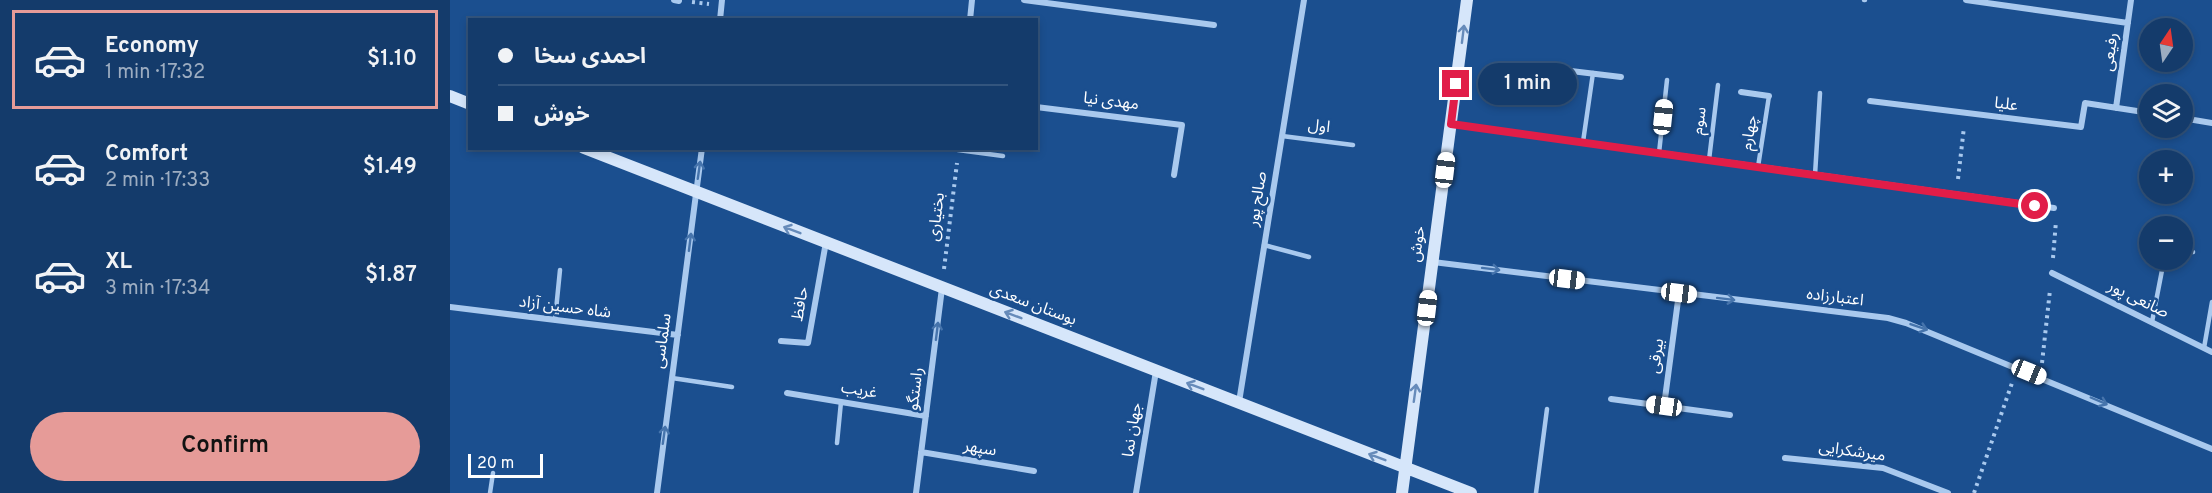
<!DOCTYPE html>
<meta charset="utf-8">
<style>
:root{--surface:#143b6b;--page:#1d4271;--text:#f1f3f6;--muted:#9dadc1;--line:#33557e;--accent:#e69b98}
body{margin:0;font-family:Overpass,"Noto Sans Arabic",sans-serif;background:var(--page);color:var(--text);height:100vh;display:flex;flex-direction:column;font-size:22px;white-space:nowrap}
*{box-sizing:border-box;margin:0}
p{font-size:20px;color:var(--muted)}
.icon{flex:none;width:33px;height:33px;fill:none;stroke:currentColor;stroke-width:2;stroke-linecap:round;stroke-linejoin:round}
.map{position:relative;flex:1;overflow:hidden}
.panel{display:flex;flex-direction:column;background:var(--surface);width:450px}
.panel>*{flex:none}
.guide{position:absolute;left:18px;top:18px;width:570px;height:132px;border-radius:0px;box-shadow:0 3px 9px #0003,0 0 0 2px var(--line);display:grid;align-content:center;height:132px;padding:0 30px;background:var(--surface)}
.needle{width:39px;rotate:13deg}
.controls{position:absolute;left:1689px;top:18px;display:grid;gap:12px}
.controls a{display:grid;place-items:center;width:54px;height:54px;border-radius:50%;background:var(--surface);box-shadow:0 3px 9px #0003,0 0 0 2px var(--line);font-size:30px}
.scale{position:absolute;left:18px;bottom:15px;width:75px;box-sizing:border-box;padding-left:6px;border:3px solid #fff;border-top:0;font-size:16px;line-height:21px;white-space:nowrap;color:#fff;-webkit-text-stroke:4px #1b4f8f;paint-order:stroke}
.end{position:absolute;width:27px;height:27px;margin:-14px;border:8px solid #e11d48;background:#fff;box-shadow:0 0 0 3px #fff}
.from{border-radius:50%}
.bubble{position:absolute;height:42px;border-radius:21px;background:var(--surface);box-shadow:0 3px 9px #0003,0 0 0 2px var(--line);font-size:20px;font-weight:600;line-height:42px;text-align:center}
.car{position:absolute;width:18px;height:36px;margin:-18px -9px;border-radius:8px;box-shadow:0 0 4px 2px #0007;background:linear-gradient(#fff 24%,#345 0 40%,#fff 0 76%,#345 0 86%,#fff 0)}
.guide b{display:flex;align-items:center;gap:21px;height:57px;font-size:22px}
.guide b+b{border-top:2px solid var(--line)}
.guide i{width:15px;height:15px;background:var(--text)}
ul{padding:10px 0 0;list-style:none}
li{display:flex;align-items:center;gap:18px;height:99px;margin:0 12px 9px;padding:0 18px;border:3px solid transparent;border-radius:0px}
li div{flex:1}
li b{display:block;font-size:22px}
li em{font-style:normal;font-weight:600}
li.on{border-color:var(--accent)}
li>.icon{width:54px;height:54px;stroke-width:1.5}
.primary-button{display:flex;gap:12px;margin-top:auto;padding:12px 30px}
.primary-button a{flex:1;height:69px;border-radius:36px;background:var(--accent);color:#111;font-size:24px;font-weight:600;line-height:69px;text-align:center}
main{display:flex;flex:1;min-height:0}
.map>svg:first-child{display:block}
</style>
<main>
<section class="panel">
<ul>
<li class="on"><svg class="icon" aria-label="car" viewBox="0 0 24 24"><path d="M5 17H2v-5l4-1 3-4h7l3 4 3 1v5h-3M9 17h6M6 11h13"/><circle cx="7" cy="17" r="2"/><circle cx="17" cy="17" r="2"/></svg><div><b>Economy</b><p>1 min · 17:32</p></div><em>$1.10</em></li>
<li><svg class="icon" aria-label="car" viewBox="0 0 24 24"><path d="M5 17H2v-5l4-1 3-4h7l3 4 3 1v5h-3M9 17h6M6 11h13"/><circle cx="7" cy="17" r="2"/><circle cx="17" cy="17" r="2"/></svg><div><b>Comfort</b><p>2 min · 17:33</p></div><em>$1.49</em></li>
<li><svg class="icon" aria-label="car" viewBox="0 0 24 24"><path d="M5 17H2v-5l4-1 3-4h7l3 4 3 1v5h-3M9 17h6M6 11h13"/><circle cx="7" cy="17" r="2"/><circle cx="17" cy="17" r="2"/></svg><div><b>XL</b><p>3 min · 17:34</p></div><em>$1.87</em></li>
</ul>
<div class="primary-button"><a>Confirm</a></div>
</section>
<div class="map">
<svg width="1762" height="493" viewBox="0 0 1762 493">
<rect width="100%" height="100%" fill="#1b4f8f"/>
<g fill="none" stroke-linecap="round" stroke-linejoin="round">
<!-- path -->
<path stroke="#a9c9ee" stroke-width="4" stroke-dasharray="3 4.5" stroke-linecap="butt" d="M242,2L259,4
M1508,179L1514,127
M1603,258L1606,221
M494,269L507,163
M1592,363L1600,290
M1524,493L1562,383"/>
<!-- lane -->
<path stroke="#a9c9ee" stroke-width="4.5" d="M1414,0H1415
M832,136L903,145
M1133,142L1143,73
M508,150L553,156
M1209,153L1217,80
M1259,160L1268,85
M1308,167L1319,96
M1365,175L1370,93
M814,245L859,257
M1732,250L1743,252
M105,320L110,270
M1702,322L1714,260
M1754,348L1762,302
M222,378L282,387
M387,443L391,402
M40,493L43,473
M1086,493L1097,409"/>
<!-- street -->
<path stroke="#a9c9ee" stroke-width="6" d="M224,0L229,1
M574,0L764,25
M1516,0L1678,23
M270,20L272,0
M520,20L522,0
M1121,71L1171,77
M1291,92L1319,96
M1420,101L1631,127L1635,103L1700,113
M586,107L732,125L724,175
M1666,108L1681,0
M1732,118L1762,123
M1001,124L1604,208
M983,262L1438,318L1456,323L1762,449
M1602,273L1762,352
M0,307L228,335
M331,341L358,343L376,242
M337,393L476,416
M1161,399L1280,415
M789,402L854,0
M1214,406L1229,293
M471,452L584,471
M1335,458L1433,468L1498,493
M207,493L252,148
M466,493L492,288
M686,493L706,371"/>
<!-- secondary -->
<path stroke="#d6e6fa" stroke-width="12" d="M0,96L20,104
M134,148L1021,493
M952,493L1017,0"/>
</g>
<!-- one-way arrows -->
<defs><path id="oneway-shaft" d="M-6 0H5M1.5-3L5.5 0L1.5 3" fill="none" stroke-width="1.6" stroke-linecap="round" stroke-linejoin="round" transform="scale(1.5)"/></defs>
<g stroke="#668bba">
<use href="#oneway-shaft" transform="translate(1013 34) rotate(-83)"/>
<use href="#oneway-shaft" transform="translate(342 230) rotate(-159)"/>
<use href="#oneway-shaft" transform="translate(563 315) rotate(-159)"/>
<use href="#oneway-shaft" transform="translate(745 386) rotate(-159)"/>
<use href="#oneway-shaft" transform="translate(965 393) rotate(-82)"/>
<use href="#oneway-shaft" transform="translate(927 457) rotate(-159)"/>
</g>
<g stroke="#4674ac">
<use href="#oneway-shaft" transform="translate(249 170) rotate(-82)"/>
<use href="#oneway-shaft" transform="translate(240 242) rotate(-83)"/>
<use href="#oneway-shaft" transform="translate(1041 269) rotate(7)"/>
<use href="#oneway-shaft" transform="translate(1276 299) rotate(7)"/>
<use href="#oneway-shaft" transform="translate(1469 327) rotate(19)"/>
<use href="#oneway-shaft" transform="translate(487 331) rotate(-83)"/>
<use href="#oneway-shaft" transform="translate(1649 401) rotate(23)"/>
<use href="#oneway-shaft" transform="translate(214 435) rotate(-82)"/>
</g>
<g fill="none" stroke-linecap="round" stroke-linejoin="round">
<!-- route -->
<path stroke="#e11d48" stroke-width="8" d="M1006,84L1001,124L1585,206"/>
</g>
<g text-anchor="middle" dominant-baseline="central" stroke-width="5" stroke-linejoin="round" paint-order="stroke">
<!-- street labels -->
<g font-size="16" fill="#fff" stroke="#1b4f8f">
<text transform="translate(1661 52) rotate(-82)">رفیعی</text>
<text transform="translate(661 102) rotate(7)">مهدی نیا</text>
<text transform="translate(1556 105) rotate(7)">علیا</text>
<text transform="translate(1250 121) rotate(-83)">سوم</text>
<text transform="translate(869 127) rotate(7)">اول</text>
<text transform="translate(1300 133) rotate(-81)">چهارم</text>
<text transform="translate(808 199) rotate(-81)">صالح پور</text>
<text transform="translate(487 217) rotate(-83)">بختیاری</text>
<text transform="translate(968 244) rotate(-82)">خوش</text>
<text transform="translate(1385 298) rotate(7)">اعتبارزاده</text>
<text transform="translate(1688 300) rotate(26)">صانعی پور</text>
<text transform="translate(351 304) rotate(-80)">حافظ</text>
<text transform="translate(583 305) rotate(21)">بوستان سعدی</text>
<text transform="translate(115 308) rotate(7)">شاه حسین آزاد</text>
<text transform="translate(213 341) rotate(-82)">سلماسی</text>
<text transform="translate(1207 356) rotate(-82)">بیرقی</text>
<text transform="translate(466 389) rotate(-83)">راستگو</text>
<text transform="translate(409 391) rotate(9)">غریب</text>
<text transform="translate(683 430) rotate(-81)">جهان نما</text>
<text transform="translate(530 449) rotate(9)">سپهر</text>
<text transform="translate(1402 452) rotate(8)">میرشکرایی</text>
</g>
</g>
</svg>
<div class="controls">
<a><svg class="needle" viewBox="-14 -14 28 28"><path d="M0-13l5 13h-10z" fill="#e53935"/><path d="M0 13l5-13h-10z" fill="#9dadc1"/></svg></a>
<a><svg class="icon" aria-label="layers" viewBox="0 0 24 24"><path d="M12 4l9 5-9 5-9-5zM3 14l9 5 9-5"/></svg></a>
<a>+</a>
<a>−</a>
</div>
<div class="scale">20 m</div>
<i class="end from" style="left:1585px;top:206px"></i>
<i class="end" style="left:1006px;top:84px"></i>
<div class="bubble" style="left:1028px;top:63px;width:99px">1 min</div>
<i class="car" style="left:1213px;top:117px;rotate:6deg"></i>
<i class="car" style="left:995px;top:170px;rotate:7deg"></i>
<i class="car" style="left:1117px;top:279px;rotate:97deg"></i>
<i class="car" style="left:1229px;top:293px;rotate:97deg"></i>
<i class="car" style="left:977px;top:308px;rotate:7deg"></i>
<i class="car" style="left:1579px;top:372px;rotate:112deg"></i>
<i class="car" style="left:1214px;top:406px;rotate:278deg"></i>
<div class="guide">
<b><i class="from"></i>احمدی سخا</b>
<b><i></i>خوش</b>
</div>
</div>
</main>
